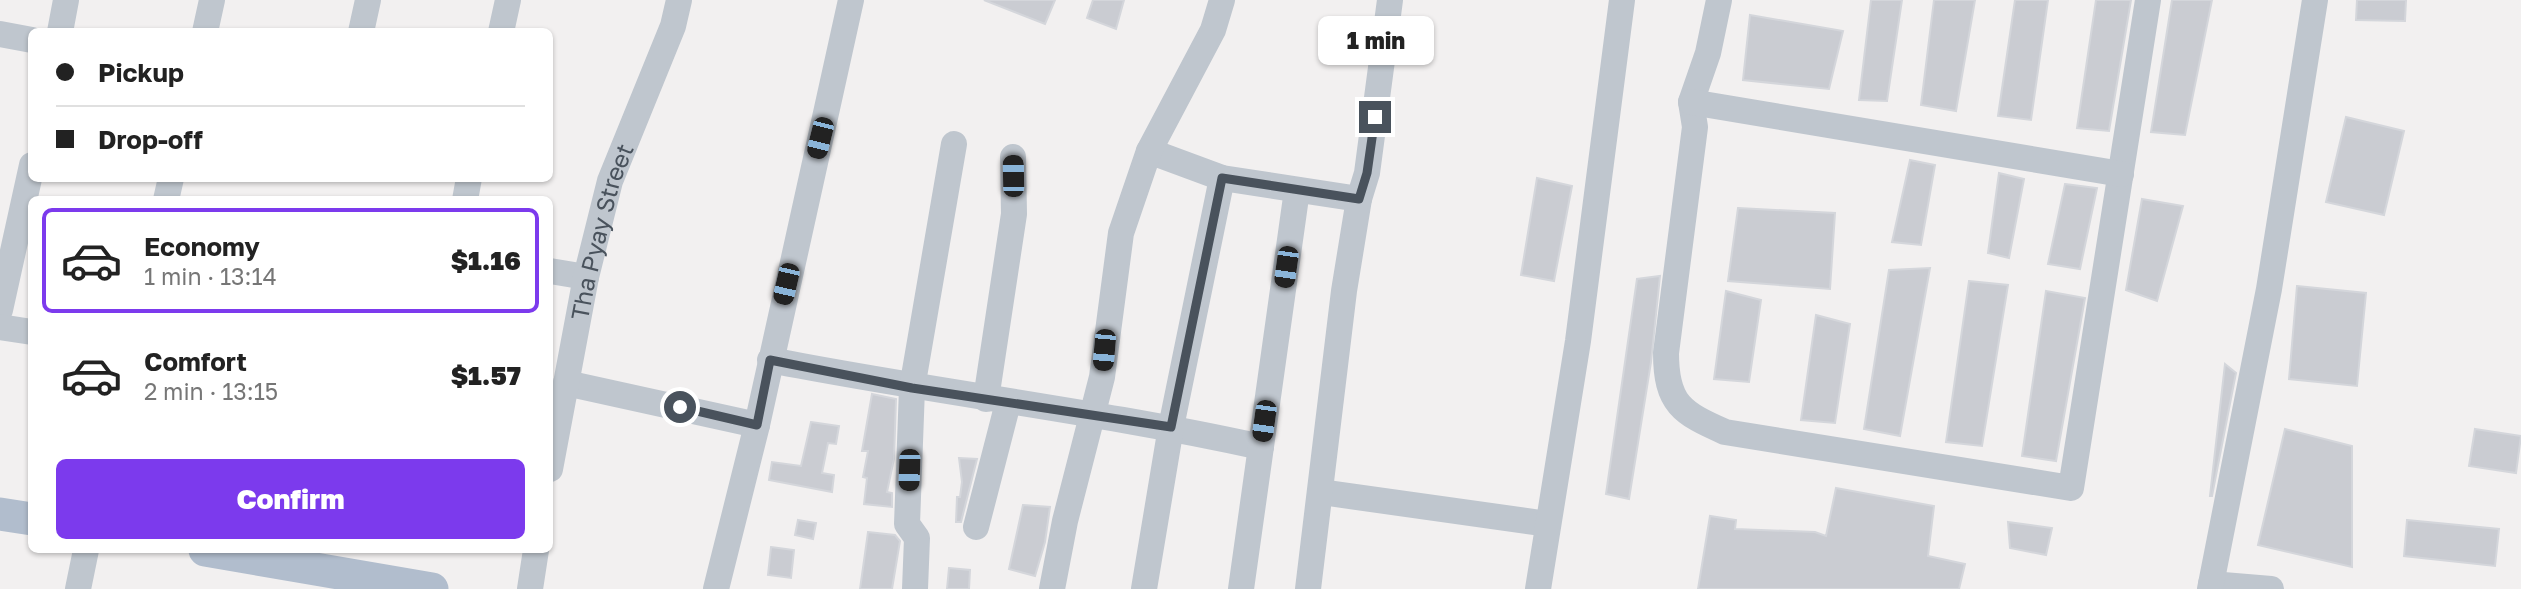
<!DOCTYPE html>
<meta charset="utf-8">
<style>
:root{--surface:#fff;--page:#f6f6f6;--text:#222;--muted:#767676;--line:#e0e0e0;--accent:#7c3aed}
body{margin:0;font-family:"Golos Text",sans-serif;background:var(--page);color:var(--text);height:100vh;display:flex;flex-direction:column;font-size:26px;white-space:nowrap}
*{box-sizing:border-box;margin:0}
p{font-size:23px;color:var(--muted)}
.icon{flex:none;width:38px;height:38px;fill:none;stroke:currentColor;stroke-width:2;stroke-linecap:round;stroke-linejoin:round}
.map{position:relative;flex:1;overflow:hidden}
.drawer{position:absolute;left:28px;top:196px;width:525px;height:357px;display:flex;flex-direction:column;background:var(--surface);border-radius:10px;box-shadow:0 2px 5px #0004}
.drawer>*{flex:none}
.banner{position:absolute;left:28px;top:28px;width:525px;height:154px;border-radius:10px;box-shadow:0 2px 5px #0004;display:grid;align-content:center;height:154px;padding:0 28px;background:var(--surface)}
.end{position:absolute;width:32px;height:32px;margin:-16px;border:9px solid #49525c;background:#fff;box-shadow:0 0 0 4px #fff}
.from{border-radius:50%}
.bubble{position:absolute;height:49px;border-radius:10px;background:var(--surface);box-shadow:0 2px 5px #0004;font-size:23px;font-weight:800;line-height:49px;text-align:center}
.car{position:absolute;width:21px;height:42px;margin:-21px -10px;border-radius:9px;box-shadow:0 0 5px 2px #0007;background:linear-gradient(#222 24%,#8ab4d8 0 40%,#222 0 76%,#8ab4d8 0 86%,#222 0)}
.banner b{display:flex;align-items:center;gap:24px;height:66px;font-size:26px}
.banner b+b{border-top:2px solid var(--line)}
.banner i{width:18px;height:18px;background:var(--text)}
ul{padding:12px 0 0;list-style:none}
li{display:flex;align-items:center;gap:21px;height:105px;margin:0 14px 10px;padding:0 14px;border:4px solid transparent;border-radius:10px}
li div{flex:1}
li b{display:block;font-size:26px}
li em{font-style:normal;font-weight:800}
li.current{border-color:var(--accent)}
li>.icon{width:63px;height:63px;stroke-width:1.5}
.action{display:flex;gap:14px;margin-top:auto;padding:14px 28px}
.action a{flex:1;height:80px;border-radius:10px;background:var(--accent);color:#fff;font-size:28px;font-weight:800;line-height:80px;text-align:center}
.map>svg:first-child{display:block}
</style>
<div class="map">
<svg width="2521" height="589" viewBox="0 0 2521 589">
<rect width="100%" height="100%" fill="#f2f0f0"/>
<!-- building -->
<path fill="#caccd2" stroke="#d4d6db" stroke-width="2" d="M984,0H1055L1045,24Z
M1093,0H1124L1116,29L1087,18Z
M1871,0H1902L1887,101L1859,100Z
M1934,0H1975L1956,111L1921,105Z
M2015,0H2048L2031,120L1998,116Z
M2096,0H2131L2109,131L2077,128Z
M2172,0H2212L2185,135L2151,132Z
M2357,0H2406L2405,21L2356,20Z
M1750,15L1843,31L1829,89L1743,80Z
M2346,117L2404,131L2384,215L2326,202Z
M1910,160L1935,165L1921,245L1892,242Z
M1999,173L2024,179L2009,258L1988,253Z
M1537,178L1572,186L1554,281L1521,275Z
M2065,184L2097,188L2080,269L2048,264Z
M2142,199L2183,206L2157,301L2126,290Z
M1738,208L1835,213L1830,289L1728,281Z
M1930,268L1900,436L1864,429L1889,270Z
M1660,276L1651,362L1629,499L1606,494L1637,279Z
M1969,281L2008,285L1982,446L1946,442Z
M2297,286L2366,293L2357,386L2289,379Z
M1726,291L1761,300L1749,382L1714,379Z
M2046,291L2085,298L2056,461L2022,456Z
M1816,315L1850,324L1835,423L1801,420Z
M2225,364L2236,373L2212,496H2210Z
M872,394L896,399L894,459L887,492L892,493V507L864,504L867,478L863,477L868,451H862Z
M811,422L839,426L836,444L828,443L822,473L834,475L832,492L769,480L772,462L801,466Z
M2285,429L2352,446V567L2258,545Z
M2475,429L2521,436L2516,473L2469,466Z
M959,458L977,459L961,522H956L957,497H960L962,482Z
M1836,488L1934,506L1928,556L1965,564L1959,589H1698L1710,516L1736,520L1735,529L1815,532L1826,536Z
M1023,505L1050,507L1045,542L1035,576L1009,569Z
M798,520L816,523L813,539L795,535Z
M2407,520L2499,529L2495,566L2404,556Z
M2008,522L2052,528L2046,555L2010,548Z
M868,532L895,535L900,541L892,589H860Z
M771,547L794,550L791,578L768,575Z
M949,568L970,570L969,589H947Z"/>
<g fill="none" stroke-linecap="round" stroke-linejoin="round">
<!-- minor -->
<g stroke="#bfc6ce" stroke-width="26">
<path d="M1719,0L1708,53L1691,102L1695,127L1666,353C1666,404 1682,413 1725,432L2071,488L2148,0"/>
<path d="M60,32L66,0"/>
<path d="M205,32L212,0"/>
<path d="M361,32L368,0"/>
<path d="M501,32L508,0"/>
<path d="M0,34L32,40"/>
<path d="M1691,102L2121,174"/>
<path d="M1149,151L1222,178L1359,199L1367,173L1390,0"/>
<path d="M166,200L171,178"/>
<path d="M465,200L469,178"/>
<path d="M550,271L586,277"/>
<path d="M0,310L32,165"/>
<path d="M0,327L32,332"/>
<path d="M770,360C933,392 1098,411 1261,447"/>
<path d="M566,383L757,425"/>
<path d="M986,399L1014,214L1013,157"/>
<path id="s1" d="M550,469L586,277L610,181L673,26L679,0"/>
<path d="M1321,492L1548,524"/>
<path d="M976,527L1008,403"/>
<path d="M2211,584L2271,589"/>
<path d="M78,589L86,550"/>
<path d="M530,589L536,550"/>
<path d="M716,589L757,425L851,0"/>
<path d="M915,589L917,538L907,524L912,388L954,144"/>
<path d="M1052,589L1065,521L1102,377L1121,233L1149,151L1213,30L1222,0"/>
<path d="M1144,589L1171,427L1222,178"/>
<path d="M1241,589L1297,190"/>
<path d="M1308,589L1344,291L1359,199"/>
<path d="M1538,589L1578,341L1622,0"/>
<path d="M2210,589L2269,289L2315,0"/>
</g>
<!-- major -->
<path stroke="#b1bdcd" stroke-width="33" d="M0,514L32,519
M205,550L432,589"/>
</g>
<g fill="none" stroke-linecap="round" stroke-linejoin="round">
<!-- route -->
<path stroke="#49525c" stroke-width="9" d="M680,407L757,425L770,360L912,388L1171,427L1222,178L1359,199L1367,173L1375,117"/>
</g>
<g text-anchor="middle" dominant-baseline="central" stroke-width="5" stroke-linejoin="round" paint-order="stroke">
<!-- street labels -->
<g font-size="24" fill="#49525c" stroke="#fff">
<text stroke="none"><textPath href="#s1" startOffset="243">Tha Pyay Street</textPath></text>
</g>
</g>
</svg>
<i class="end from" style="left:680px;top:407px"></i>
<i class="end" style="left:1375px;top:117px"></i>
<div class="bubble" style="left:1318px;top:16px;width:116px">1 min</div>
<i class="car" style="left:820px;top:138px;rotate:194deg"></i>
<i class="car" style="left:1013px;top:176px;rotate:359deg"></i>
<i class="car" style="left:1286px;top:267px;rotate:188deg"></i>
<i class="car" style="left:786px;top:284px;rotate:193deg"></i>
<i class="car" style="left:1104px;top:350px;rotate:185deg"></i>
<i class="car" style="left:1264px;top:421px;rotate:188deg"></i>
<i class="car" style="left:909px;top:470px;rotate:182deg"></i>
<div class="banner">
<b><i class="from"></i>Pickup</b>
<b><i></i>Drop-off</b>
</div>
<section class="drawer">
<ul>
<li class="current"><svg class="icon" aria-label="car" viewBox="0 0 24 24"><path d="M5 17H2v-5l4-1 3-4h7l3 4 3 1v5h-3M9 17h6M6 11h13"/><circle cx="7" cy="17" r="2"/><circle cx="17" cy="17" r="2"/></svg><div><b>Economy</b><p>1 min · 13:14</p></div><em>$1.16</em></li>
<li><svg class="icon" aria-label="car" viewBox="0 0 24 24"><path d="M5 17H2v-5l4-1 3-4h7l3 4 3 1v5h-3M9 17h6M6 11h13"/><circle cx="7" cy="17" r="2"/><circle cx="17" cy="17" r="2"/></svg><div><b>Comfort</b><p>2 min · 13:15</p></div><em>$1.57</em></li>
</ul>
<div class="action"><a>Confirm</a></div>
</section>
</div>
